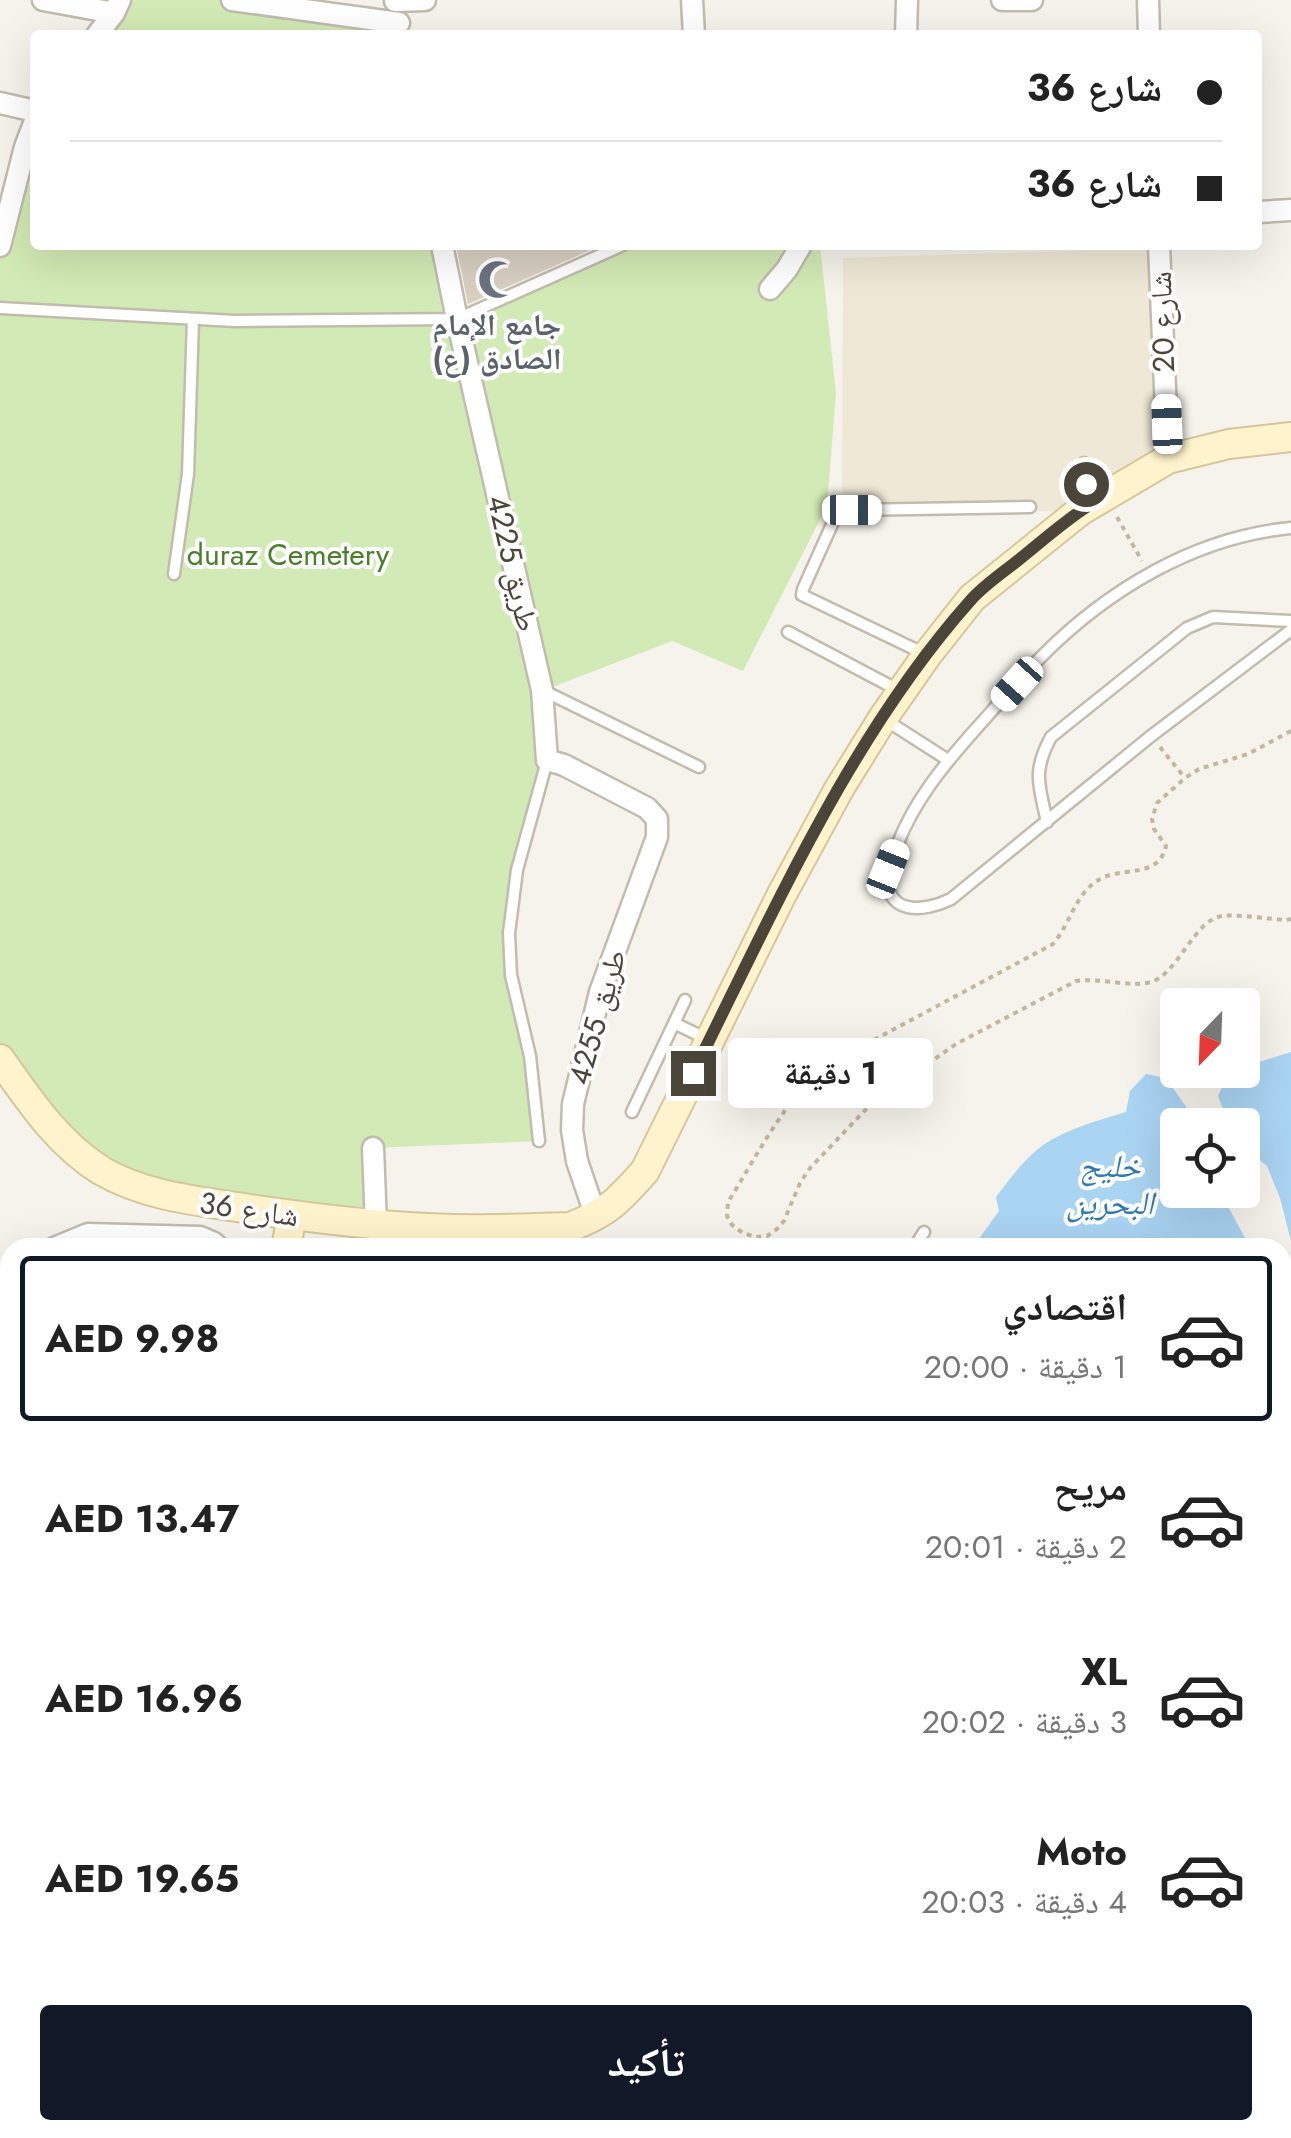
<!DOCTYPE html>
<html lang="ar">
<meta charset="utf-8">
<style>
:root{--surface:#fff;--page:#f6f6f6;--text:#222;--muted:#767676;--line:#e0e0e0;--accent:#111827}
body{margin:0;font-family:Jost,"Noto Naskh Arabic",sans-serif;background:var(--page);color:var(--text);direction:rtl;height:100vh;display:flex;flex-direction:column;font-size:38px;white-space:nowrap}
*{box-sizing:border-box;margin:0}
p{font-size:32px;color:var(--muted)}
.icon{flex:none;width:55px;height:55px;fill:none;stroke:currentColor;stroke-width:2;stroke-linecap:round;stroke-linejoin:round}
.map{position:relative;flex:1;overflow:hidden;direction:ltr}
.drawer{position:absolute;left:0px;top:1238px;width:1292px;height:902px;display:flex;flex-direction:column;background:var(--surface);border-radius:30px 30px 0 0;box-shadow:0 10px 40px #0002;direction:rtl}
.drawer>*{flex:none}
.guide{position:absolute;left:30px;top:30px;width:1232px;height:220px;border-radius:10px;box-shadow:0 10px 40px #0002;direction:rtl;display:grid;align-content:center;height:220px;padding:0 40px;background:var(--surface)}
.needle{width:65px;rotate:203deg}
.buttons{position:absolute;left:1160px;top:988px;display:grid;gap:20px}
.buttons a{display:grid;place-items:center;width:100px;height:100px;border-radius:10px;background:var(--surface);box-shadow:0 10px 40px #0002;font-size:50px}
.end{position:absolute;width:45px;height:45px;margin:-22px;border:12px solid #4b4439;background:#fff;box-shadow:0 0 0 5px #fff}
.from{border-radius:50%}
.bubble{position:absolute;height:70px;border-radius:10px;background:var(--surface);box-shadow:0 10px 40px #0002;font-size:32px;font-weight:700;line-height:70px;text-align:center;direction:rtl}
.car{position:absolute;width:30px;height:60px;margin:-30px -15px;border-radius:12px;box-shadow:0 0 8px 2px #0007;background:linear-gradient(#fff 24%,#345 0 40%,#fff 0 76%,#345 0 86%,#fff 0)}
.guide b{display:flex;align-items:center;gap:35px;height:95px;font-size:38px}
.guide b+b{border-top:2px solid var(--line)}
.guide i{width:25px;height:25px;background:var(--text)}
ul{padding:18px 0 0;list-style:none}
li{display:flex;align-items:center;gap:30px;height:165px;margin:0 20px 15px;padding:0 20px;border:5px solid transparent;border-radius:10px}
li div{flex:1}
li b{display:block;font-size:38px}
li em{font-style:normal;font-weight:700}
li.on{border-color:var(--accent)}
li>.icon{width:90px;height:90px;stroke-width:1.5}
.action{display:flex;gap:20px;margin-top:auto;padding:20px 40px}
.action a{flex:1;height:115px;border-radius:10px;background:var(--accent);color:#fff;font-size:40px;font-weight:700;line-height:115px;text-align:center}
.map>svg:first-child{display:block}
</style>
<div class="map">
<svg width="1291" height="2138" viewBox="0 0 1291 2138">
<rect width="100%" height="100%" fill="#f6f3ec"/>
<!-- education -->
<path fill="#efe8d6" d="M1159,248L1168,459L1080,511L842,512L843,258Z"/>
<!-- green -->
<path fill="#d2eab5" d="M120,0H251L399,23L401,35H98Z
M35,126V245H442L457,318L619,245H820L836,393L827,506L743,671L672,641L542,691L547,760L526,833L509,933L539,1141L373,1148L376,1225L101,1170L0,1050V248Z"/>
<!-- water -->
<path fill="#a9d4f2" d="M1291,1052V1241L1280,1198L1267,1166L1243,1147L1242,1125H1229L1218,1096L1230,1071L1242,1070L1243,1067Z
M1146,1074L1166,1078L1189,1111L1194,1125H1178V1190H1219L1244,1236L1254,1247H973L999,1211L996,1197C1009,1180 1021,1163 1038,1149C1060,1131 1099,1120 1126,1112L1130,1091Z
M1282,1284L1291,1295V1896L1283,1898Z
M1283,1920L1291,1921V2138H855L856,2130H1282Z"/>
<!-- building -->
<path fill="#d8cfc1" d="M456,245H602L468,304Z"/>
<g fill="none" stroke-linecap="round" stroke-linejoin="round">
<defs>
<path id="lane" d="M0,308L235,321L457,319L623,245
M1084,463L1088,502
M1291,528C1195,537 1107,590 1040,658C1017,681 996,707 974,731C943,766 915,800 898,843C894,852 889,862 888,872C883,915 923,913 951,899L1151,736L1291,630
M174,574L188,474L193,319
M788,632L898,690
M925,654L802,595L803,589L834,520L842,512L852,510L1030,507
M542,690L699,767
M884,719L948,760
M1047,822C1039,785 1032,772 1051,737L1187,628L1213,617L1291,621
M674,1023L709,1040
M632,1112L685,1000
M539,1141L530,1056L511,975L509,933L517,870L547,761
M534,1248L540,1229
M914,1248L924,1232"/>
<path id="street" d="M43,0L114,13
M232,0L399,23
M692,0L694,35
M1002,0H1032
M1148,0L1149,35
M395,1L425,0
M97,35L114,13L120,0
M906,35L907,0
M0,103L35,111
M1258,212L1291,210
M442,245L457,319L542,690L547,760L564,765L647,808L657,819V837L600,992L573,1104L572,1130L577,1161L596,1217
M1159,245L1168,459
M0,246L25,147L35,121
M770,289L787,269L801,245
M373,1148L376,1225
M570,1227L573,1248
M54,1248L88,1234L200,1237L214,1243L219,1248
M0,1759H10
M0,2068H10
M269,2138L270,2130"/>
<path id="secondary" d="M0,1059C29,1100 58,1144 102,1171C147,1197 200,1201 250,1209C298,1216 346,1222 394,1226C450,1231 514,1229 570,1227C608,1213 619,1200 645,1171L782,894L839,789L883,718L927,655L972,598L1080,511L1168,459L1229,444L1291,437
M286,1248L292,1215
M0,1479L10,1478"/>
</defs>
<!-- lane casing -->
<use href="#lane" stroke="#c2bbae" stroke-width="15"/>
<!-- street casing -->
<use href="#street" stroke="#c2bbae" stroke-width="25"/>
<!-- secondary casing -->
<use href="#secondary" stroke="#d6c79b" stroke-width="32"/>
<!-- path -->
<path stroke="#c4b79f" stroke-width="4" stroke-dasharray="5 5" stroke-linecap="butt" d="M1117,517L1142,561
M1291,731L1248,754L1199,769L1185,778L1157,803L1152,819L1154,829L1166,846C1159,876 1130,868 1107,876C1076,887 1072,922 1053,944L829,1064C787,1094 756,1158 728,1202L727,1216L732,1225L743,1233L756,1237L767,1236L777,1229L784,1221L800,1183L810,1168L871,1104L956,1044L1076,981C1099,977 1134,989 1154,981C1180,969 1195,920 1222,916C1235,914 1271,919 1286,920L1291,919
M1160,747L1185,778"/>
<!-- lane -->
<use href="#lane" stroke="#fff" stroke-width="10"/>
<!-- street -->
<use href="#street" stroke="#fff" stroke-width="20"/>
<!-- secondary -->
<use href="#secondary" stroke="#fff3cd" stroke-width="28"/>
</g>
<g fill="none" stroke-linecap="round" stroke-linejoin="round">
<!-- route -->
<path stroke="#4b4439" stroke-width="12" d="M693,1073C773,913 850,736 970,601C983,586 1001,574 1016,562C1040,543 1063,522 1088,506L1086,484"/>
</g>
<!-- icons -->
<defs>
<symbol id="mosque-bare" viewBox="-9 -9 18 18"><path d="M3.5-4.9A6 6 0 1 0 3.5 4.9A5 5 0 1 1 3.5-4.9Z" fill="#6b7280" stroke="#fff" stroke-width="2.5" paint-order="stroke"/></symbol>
</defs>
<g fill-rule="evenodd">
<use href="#mosque-bare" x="470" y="252" width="55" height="55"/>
</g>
<g text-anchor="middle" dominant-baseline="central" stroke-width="8" stroke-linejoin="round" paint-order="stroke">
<!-- street labels -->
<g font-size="30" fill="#4b4439" stroke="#fff">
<text transform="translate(1162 322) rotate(-92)">شارع 20</text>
<text transform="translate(513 563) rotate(77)">طريق 4225</text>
<text transform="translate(597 1017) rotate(-74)">طريق 4255</text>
<text transform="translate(249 1209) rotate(8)">شارع 36</text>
</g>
<!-- worship labels -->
<g font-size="30" font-weight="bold" fill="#5b616d" stroke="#fff">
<text x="497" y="324">جامع الإمام<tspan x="497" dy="34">الصادق (ع)</tspan></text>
</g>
<!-- park labels -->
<g font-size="30" fill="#4a7f2a" stroke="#fff">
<text x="288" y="554">duraz Cemetery</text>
</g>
<!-- water labels -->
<g font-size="32" font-style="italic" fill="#2e7ab2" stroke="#fff">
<text x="1110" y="1166">خليج<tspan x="1110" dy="37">البحرين</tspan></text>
</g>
</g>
</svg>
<div class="buttons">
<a><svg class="needle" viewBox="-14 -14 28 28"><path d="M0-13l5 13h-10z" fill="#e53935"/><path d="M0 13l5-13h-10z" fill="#767676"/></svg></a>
<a><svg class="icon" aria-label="locate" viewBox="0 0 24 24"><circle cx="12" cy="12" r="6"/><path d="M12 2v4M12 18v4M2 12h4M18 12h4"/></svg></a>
</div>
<i class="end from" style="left:1086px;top:484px"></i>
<i class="end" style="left:693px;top:1073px"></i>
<div class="bubble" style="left:728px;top:1038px;width:205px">1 دقيقة</div>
<i class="car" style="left:1167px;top:424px;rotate:358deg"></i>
<i class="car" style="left:852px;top:510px;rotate:90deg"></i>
<i class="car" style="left:1017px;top:684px;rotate:222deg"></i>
<i class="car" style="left:888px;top:869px;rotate:22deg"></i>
<div class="guide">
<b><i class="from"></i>شارع 36</b>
<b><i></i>شارع 36</b>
</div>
<section class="drawer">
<ul>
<li class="on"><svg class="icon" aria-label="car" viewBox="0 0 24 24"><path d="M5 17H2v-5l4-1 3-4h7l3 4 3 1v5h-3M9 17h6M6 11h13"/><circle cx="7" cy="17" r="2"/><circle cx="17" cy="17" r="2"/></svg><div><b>اقتصادي</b><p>1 دقيقة · 20:00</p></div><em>AED 9.98</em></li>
<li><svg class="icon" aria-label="car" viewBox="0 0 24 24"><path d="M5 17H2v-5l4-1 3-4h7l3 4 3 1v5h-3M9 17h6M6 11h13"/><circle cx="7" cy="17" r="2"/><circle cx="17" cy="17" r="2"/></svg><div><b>مريح</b><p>2 دقيقة · 20:01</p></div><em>AED 13.47</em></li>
<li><svg class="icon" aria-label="car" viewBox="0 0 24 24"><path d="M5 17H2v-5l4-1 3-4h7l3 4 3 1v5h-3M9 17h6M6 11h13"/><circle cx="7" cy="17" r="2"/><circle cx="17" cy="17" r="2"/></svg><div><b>XL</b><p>3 دقيقة · 20:02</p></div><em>AED 16.96</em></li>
<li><svg class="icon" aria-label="car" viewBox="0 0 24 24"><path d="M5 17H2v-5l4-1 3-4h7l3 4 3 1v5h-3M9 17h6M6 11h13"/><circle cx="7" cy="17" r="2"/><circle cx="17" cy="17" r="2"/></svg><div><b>Moto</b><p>4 دقيقة · 20:03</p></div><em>AED 19.65</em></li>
</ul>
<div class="action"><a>تأكيد</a></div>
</section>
</div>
